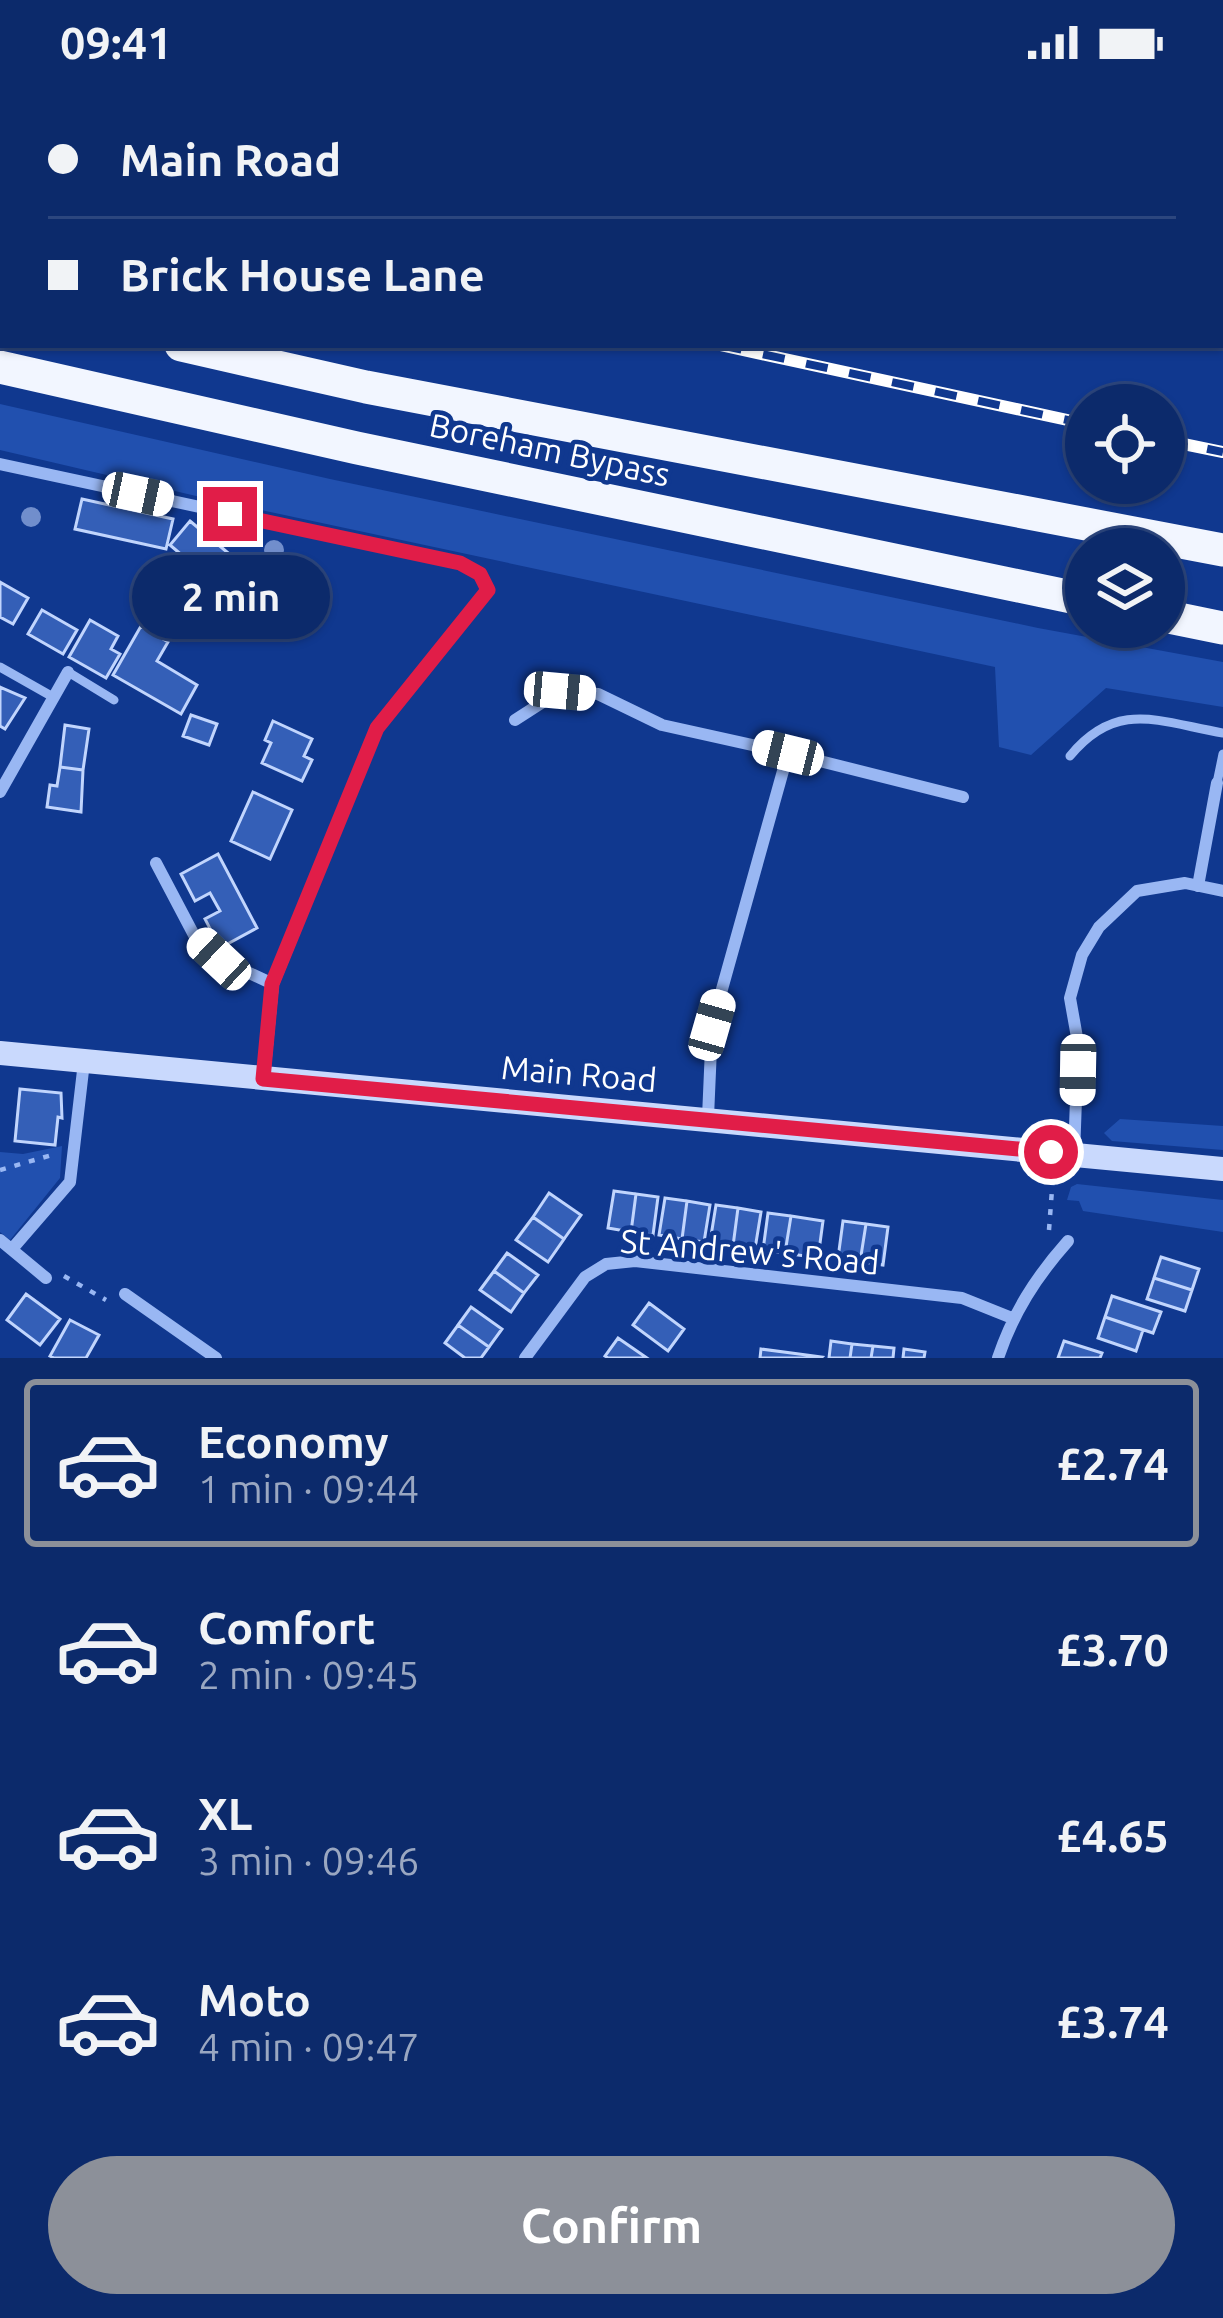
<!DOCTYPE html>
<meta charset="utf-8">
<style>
:root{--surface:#0c2a6b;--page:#153271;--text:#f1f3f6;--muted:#9aa7c1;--line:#2c467e;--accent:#8c9099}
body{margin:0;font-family:Ubuntu,sans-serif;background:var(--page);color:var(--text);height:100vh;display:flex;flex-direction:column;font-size:45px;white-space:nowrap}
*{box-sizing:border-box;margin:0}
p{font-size:39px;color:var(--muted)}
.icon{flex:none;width:66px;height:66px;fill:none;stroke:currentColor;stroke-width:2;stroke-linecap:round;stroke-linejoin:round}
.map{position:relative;height:1274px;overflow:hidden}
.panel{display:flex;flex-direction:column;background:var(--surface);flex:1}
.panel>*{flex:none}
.hud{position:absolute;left:0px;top:0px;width:1224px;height:264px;box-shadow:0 3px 9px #0004,0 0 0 3px var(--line);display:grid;align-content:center;height:264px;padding:0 48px;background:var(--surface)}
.fabs{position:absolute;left:1065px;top:300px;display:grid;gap:24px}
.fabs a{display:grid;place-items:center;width:120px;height:120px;border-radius:50%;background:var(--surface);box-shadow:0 3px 9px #0004,0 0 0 3px var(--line);font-size:60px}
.end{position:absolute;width:54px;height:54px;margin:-27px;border:15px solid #e11d48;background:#fff;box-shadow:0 0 0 6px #fff}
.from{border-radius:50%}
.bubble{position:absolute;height:84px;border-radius:42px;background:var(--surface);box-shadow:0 3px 9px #0004,0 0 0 3px var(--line);font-size:39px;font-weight:700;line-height:84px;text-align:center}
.car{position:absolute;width:36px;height:72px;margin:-36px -18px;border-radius:15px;box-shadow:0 0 9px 3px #0007;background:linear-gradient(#fff 24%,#345 0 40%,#fff 0 76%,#345 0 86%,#fff 0)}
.hud b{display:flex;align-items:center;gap:42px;height:114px;font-size:45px}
.hud b+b{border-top:3px solid var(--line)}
.hud i{width:30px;height:30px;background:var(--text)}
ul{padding:21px 0 0;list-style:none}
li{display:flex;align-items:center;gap:36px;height:168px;margin:0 24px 18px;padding:0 24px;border:6px solid transparent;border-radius:12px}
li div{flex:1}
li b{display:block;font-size:45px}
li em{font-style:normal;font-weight:700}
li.on{border-color:var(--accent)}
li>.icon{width:108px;height:108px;stroke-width:1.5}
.primary-button{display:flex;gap:24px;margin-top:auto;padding:24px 48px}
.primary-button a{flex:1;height:138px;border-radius:72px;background:var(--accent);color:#fff;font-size:48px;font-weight:700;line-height:138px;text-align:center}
.status{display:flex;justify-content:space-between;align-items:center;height:84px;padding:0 60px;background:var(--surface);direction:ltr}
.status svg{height:33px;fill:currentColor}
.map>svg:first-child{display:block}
</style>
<div class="status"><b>09:41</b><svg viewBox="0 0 49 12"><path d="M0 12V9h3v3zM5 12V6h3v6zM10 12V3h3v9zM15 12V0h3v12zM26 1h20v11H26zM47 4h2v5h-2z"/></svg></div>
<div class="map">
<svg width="1223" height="1274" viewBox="0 0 1223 1274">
<rect width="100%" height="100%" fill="#10388f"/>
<!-- green -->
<path fill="#2150af" d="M0,320L330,395L1038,544L1223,578V623L1106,604L1031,671L999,663L995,583L209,415L0,366Z
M1120,1035L1223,1042V1066L1112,1057L1104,1049Z
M62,1062L60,1094L10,1156L0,1148V1068L23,1070Z
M1077,1100L1223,1116V1148L1083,1127L1079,1117L1067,1116L1071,1103Z"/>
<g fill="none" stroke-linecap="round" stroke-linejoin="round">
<!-- stream -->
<path stroke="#8bb0f6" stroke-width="8" d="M948,0L956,3
M1221,4H1223"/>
</g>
<!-- building -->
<path fill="#345fb7" stroke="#c1d5fd" stroke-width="3" d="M82,415L173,435L166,465L75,445Z
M190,437L246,484L220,514L199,496L204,490L170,461Z
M0,498L28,514L13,540L0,533Z
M42,526L77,546L63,570L28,550Z
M90,536L118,552L111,565L120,570L106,594L69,573Z
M141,542L168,558L157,577L197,601L181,630L113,591Z
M0,603L25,614L5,645L0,642Z
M191,631L217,640L209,661L183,652Z
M273,637L312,655L304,672L312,676L302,697L262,679L271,659L265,656Z
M65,641L89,645L83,686L60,683Z
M60,683L83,686L81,728L47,723L50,701L57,702Z
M253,708L292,726L270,775L231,757Z
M218,770L257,844L220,864L205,835L220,827L210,809L195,817L181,790Z
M20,1005L61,1009L62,1034L58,1033L55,1061L15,1057Z
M614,1107L636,1110L631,1148L608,1144Z
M549,1109L581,1131L564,1155L533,1133Z
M636,1110L658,1113L653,1151L631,1148Z
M665,1114L687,1117L682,1155L659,1151Z
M687,1117L710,1121L704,1158L682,1155Z
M716,1121L738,1124L733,1162L710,1158Z
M738,1124L761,1128L755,1165L733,1162Z
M768,1129L791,1132L785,1169L763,1166Z
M791,1132L823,1137L818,1174L785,1169Z
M533,1133L564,1155L548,1178L516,1156Z
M843,1137L866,1140L860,1178L838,1174Z
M866,1140L888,1143L883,1181L860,1178Z
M507,1169L538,1191L524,1209L494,1187Z
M1161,1173L1199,1185L1192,1206L1154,1194Z
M494,1187L524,1209L511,1228L480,1206Z
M1154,1194L1192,1206L1185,1227L1147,1215Z
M26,1210L60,1235L40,1261L7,1236Z
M1112,1212L1161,1228L1153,1249L1105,1233Z
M649,1219L684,1245L668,1267L633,1241Z
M471,1223L502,1245L489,1263L458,1241Z
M1105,1233L1143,1246L1136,1267L1098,1254Z
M70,1236L99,1251L86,1274H54L50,1272Z
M458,1241L489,1263L481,1274H465L445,1259Z
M618,1254L647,1274H608L605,1272Z
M831,1257L852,1260L850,1274H829Z
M1064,1257L1102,1269L1100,1274H1058Z
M852,1260L873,1262L871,1274H850Z
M873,1262L894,1264L893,1274H871Z
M761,1265L822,1273L821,1274H760Z
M904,1265L925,1268L924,1274H903Z"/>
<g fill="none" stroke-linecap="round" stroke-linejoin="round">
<!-- path -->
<path stroke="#99b7f3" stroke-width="4.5" stroke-dasharray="6 9" stroke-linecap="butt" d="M977,3L979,0
M0,1086L52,1071
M1049,1146L1053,1092
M64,1192L106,1216"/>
<!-- service -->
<path stroke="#99b7f3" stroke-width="9" d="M0,583L53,613
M68,588L114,616
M1070,672C1117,615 1159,638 1223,649
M1217,699L1223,670"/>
<!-- minor -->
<path stroke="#99b7f3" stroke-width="12" d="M0,380L460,479L480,490L488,506L377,644L273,900L264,994
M515,636L560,607L598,610L662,641L788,669L712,941L708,1033
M788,669L963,713
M0,708L68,588
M156,779L195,853L219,875L273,900
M1198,802L1217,699
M1074,1071L1078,959L1070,914L1082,871L1099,843L1137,807L1185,799L1223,807
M0,1156L46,1194
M12,1165L70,1098L84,978
M125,1210L216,1274
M525,1274L585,1193L606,1180L635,1177L962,1214L1012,1234
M998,1274C1013,1229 1036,1193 1068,1157"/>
<!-- secondary -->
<path stroke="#c9d9fd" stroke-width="24" d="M0,969L1223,1085"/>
<!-- trunk -->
<path stroke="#f2f6ff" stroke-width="33" d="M0,220L3,221
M181,261L366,303L1223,466
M0,283L357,364L1086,516
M1164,532L1223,544"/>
<defs>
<path id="rail" d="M0,84H3
M720,261L1086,340
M1164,356L1223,368"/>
</defs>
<!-- rail casing -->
<use href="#rail" stroke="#fff" stroke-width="12"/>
<!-- rail -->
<use href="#rail" stroke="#10388f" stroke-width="8" stroke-dasharray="22" stroke-linecap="butt"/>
</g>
<!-- trees -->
<g fill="#718ecc">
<circle cx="31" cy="433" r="10"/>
<circle cx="274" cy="466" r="10"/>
</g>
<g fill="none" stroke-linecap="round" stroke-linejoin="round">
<!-- route -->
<path stroke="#e11d48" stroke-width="15" d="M230,430L460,479L480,490L488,506L377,644L272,900L263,995L1051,1068"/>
</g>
<g text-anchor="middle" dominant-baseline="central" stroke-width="9" stroke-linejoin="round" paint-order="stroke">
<!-- street labels -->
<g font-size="33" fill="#fff" stroke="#10388f">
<text transform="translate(550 365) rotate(12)">Boreham Bypass</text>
<text transform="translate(579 989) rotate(5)">Main Road</text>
<text transform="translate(750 1167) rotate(5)">St Andrew's Road</text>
</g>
</g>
</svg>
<div class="fabs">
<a><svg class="icon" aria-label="locate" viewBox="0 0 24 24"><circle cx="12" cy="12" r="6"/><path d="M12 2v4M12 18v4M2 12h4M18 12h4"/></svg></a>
<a><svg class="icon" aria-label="layers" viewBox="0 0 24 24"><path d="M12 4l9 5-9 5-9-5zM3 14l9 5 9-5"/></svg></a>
</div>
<i class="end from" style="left:1051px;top:1068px"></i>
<i class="end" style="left:230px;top:430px"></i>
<div class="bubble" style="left:132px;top:471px;width:198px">2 min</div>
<i class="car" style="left:138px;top:410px;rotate:102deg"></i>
<i class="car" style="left:560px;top:607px;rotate:95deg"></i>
<i class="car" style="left:788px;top:669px;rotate:284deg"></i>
<i class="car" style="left:219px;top:875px;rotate:313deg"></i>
<i class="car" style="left:712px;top:941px;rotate:16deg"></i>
<i class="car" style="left:1078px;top:986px;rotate:181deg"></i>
<div class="hud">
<b><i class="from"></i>Main Road</b>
<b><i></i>Brick House Lane</b>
</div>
</div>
<section class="panel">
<ul>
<li class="on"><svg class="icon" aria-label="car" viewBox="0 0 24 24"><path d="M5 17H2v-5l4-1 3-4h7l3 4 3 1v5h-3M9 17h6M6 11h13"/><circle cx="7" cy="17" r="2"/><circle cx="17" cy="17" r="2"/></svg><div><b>Economy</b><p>1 min · 09:44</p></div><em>£2.74</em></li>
<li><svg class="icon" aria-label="car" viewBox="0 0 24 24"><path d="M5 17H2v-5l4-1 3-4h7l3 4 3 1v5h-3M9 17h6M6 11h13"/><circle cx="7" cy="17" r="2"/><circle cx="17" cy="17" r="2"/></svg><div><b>Comfort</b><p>2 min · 09:45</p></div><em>£3.70</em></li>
<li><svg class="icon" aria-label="car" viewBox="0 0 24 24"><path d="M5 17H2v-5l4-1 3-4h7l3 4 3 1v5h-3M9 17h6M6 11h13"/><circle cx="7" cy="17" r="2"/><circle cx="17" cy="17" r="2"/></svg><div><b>XL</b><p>3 min · 09:46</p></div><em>£4.65</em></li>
<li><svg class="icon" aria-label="car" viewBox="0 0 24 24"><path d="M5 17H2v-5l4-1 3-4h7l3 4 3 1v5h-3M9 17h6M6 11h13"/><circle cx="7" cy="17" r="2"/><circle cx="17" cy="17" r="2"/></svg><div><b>Moto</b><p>4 min · 09:47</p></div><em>£3.74</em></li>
</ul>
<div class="primary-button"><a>Confirm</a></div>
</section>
